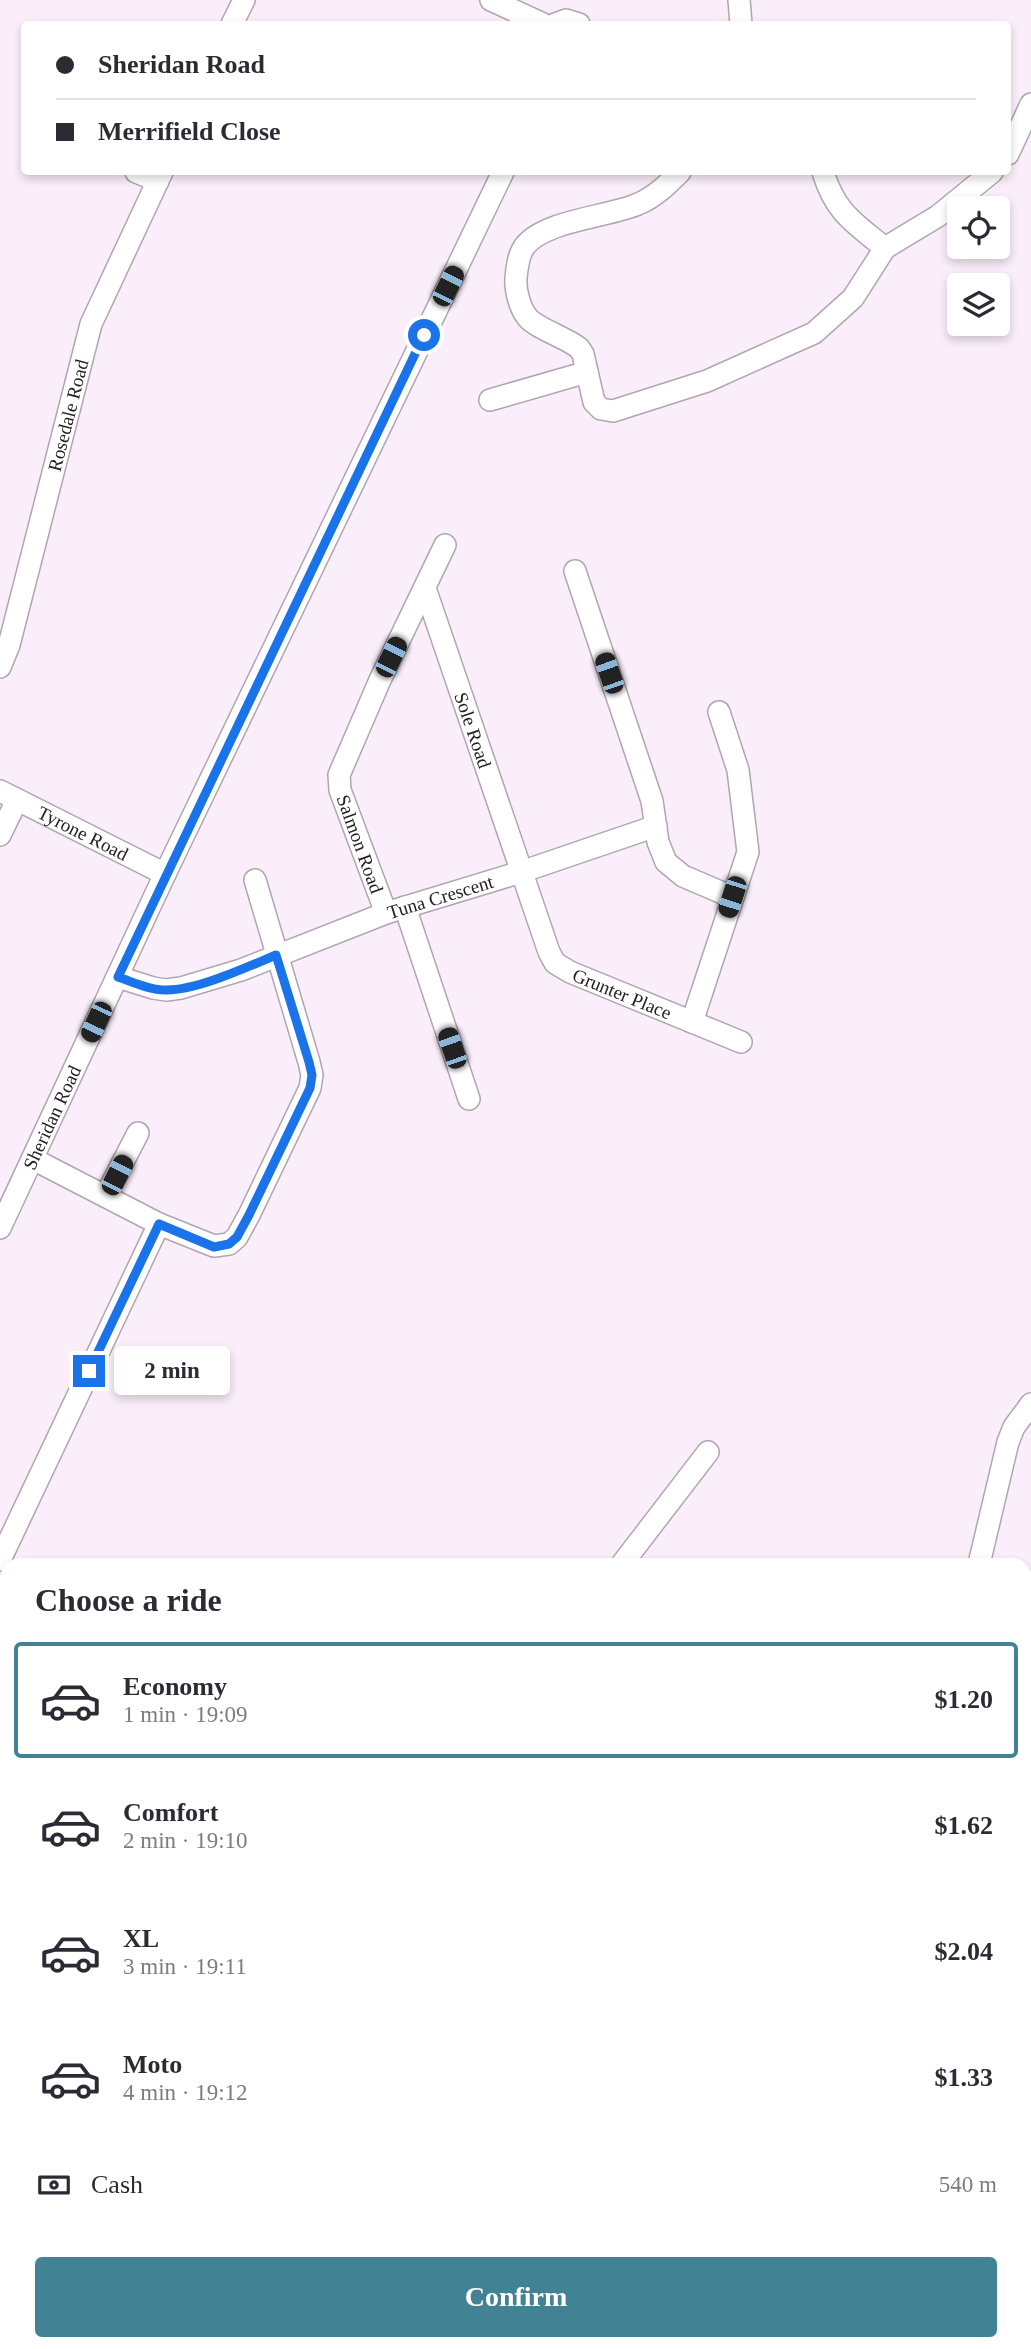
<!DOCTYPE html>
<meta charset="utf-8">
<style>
:root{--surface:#fff;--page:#f2f2f3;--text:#2b2b33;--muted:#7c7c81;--line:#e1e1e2;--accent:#418394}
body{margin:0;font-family:"Times New Roman",serif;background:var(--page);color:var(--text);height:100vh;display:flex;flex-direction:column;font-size:26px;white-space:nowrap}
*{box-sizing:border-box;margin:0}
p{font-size:23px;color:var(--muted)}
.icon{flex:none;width:38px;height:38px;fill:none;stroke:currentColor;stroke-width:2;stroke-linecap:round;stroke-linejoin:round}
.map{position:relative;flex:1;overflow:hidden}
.side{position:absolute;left:0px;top:1558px;width:1032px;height:793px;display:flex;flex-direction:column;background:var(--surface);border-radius:21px 21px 0 0;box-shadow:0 4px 10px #0003}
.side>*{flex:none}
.top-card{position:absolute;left:21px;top:21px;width:990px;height:154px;border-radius:7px;box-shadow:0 4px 10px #0003;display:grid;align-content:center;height:154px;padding:0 35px;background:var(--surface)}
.fabs{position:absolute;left:947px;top:196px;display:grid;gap:14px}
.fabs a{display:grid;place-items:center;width:63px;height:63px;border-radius:7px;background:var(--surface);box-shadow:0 4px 10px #0003;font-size:35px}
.end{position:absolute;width:32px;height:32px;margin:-16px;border:9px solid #1a73e8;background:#fff;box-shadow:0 0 0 4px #fff}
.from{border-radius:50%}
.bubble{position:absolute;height:49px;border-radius:7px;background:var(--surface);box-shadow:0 4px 10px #0003;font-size:23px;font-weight:800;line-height:49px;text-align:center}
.car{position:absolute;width:21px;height:42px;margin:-21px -10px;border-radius:9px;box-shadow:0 0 5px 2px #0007;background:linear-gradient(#222 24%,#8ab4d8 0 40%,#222 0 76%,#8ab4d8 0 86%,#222 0)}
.top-card b{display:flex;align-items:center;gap:24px;height:66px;font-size:26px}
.top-card b+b{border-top:2px solid var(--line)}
.top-card i{width:18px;height:18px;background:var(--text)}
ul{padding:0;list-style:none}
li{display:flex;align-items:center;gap:21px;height:116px;margin:0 14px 10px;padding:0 21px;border:4px solid transparent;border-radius:7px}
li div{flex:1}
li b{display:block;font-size:26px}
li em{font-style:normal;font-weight:800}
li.selected{border-color:var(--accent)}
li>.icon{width:63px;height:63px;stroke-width:1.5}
h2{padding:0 35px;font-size:32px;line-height:84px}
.pay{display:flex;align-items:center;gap:18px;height:77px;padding:0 35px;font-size:26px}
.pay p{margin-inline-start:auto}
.button{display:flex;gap:14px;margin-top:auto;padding:14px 35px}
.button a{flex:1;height:80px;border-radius:7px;background:var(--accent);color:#fff;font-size:28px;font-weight:800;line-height:80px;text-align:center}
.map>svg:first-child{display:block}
</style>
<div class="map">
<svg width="1031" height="2349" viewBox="0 0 1031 2349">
<rect width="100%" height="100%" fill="#faeefa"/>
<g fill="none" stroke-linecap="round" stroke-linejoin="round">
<defs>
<g id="minor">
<path d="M491,0L543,24"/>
<path d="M739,0L741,24"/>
<path d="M232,24L244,0"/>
<path d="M555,24L566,20L579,24"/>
<path d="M1008,154L1031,104"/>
<path d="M136,172L158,181"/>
<path d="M680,172C668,184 655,197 638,204C609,217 544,220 524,247C518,256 517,268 516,278C515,290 520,309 528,318C538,329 565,337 579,348L583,354L594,402L601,409L613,411L707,381L814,333L853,298L885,248L938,216L992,172"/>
<path d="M823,172C835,212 854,223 885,248"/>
<path d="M490,400L587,372"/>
<path d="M575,571L652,801L658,842L666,862L683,876L732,897"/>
<path id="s1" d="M425,588L549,952L555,963L570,972L741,1042"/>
<path id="s2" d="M0,667L9,645L91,324L162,172"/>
<path id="s3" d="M0,791L165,874"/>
<path d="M0,835L17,800"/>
<path d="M405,907L469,1099"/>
<path d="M386,913L340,790L339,775L380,680L445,545"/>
<path id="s4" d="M118,977L153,988L166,990L181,988L241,970L386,913L521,872L656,826"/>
<path d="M692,1022L748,852L738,770L719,712"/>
<path d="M33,1159L159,1224"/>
<path d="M106,1195L138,1133"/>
<path id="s5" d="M0,1228L165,874L503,172"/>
<path d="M0,1560L159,1224L214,1246L229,1244L237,1237L249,1215L310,1088L312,1075L309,1062L255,880"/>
<path d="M622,1564L708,1452"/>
<path d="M979,1564L1008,1442L1014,1427L1031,1404"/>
<path d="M1026,1796L1031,1793"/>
<path d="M1026,1822L1031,1827"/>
<path d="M0,1994L7,1992"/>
<path d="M1026,2140L1031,2138"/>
<path d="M0,2189L7,2183"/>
<path d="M1026,2284L1031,2282"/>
<path d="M315,2343L319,2349"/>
<path d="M220,2349L228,2343"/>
<path d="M508,2349L518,2343"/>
<path d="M856,2349L871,2343"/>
</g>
</defs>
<!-- minor casing -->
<use href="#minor" stroke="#b0a5b0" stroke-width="24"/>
<!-- minor -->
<use href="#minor" stroke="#fff" stroke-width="21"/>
</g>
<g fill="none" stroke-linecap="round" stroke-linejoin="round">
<!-- route -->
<path stroke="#1a73e8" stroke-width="9" d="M89,1371L159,1224L214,1247L229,1244L237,1237L249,1215L310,1088L312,1075L309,1062L276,955C247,967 196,991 165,990C149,990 133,982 118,977L424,335"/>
</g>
<g text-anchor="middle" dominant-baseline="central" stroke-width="6" stroke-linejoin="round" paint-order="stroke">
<!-- street labels -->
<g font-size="19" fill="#242024" stroke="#fff">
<text stroke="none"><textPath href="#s2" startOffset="261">Rosedale Road</textPath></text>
<text stroke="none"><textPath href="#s1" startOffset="150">Sole Road</textPath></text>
<text stroke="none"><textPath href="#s3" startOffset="93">Tyrone Road</textPath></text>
<text transform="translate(360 844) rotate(70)">Salmon Road</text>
<text stroke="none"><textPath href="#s4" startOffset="340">Tuna Crescent</textPath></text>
<text stroke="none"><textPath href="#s1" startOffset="471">Grunter Place</textPath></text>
<text stroke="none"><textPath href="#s5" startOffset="122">Sheridan Road</textPath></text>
</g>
</g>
</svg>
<div class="fabs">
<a><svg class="icon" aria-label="locate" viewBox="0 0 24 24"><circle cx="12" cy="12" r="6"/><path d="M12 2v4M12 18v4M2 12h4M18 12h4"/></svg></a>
<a><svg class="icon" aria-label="layers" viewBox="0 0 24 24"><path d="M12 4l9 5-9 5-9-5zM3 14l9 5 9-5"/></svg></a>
</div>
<i class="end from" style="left:424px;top:335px"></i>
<i class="end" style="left:89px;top:1371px"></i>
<div class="bubble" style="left:114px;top:1346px;width:116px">2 min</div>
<i class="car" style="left:448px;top:286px;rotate:26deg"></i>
<i class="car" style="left:391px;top:657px;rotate:26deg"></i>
<i class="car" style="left:609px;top:673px;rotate:341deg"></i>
<i class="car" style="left:732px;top:897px;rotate:198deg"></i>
<i class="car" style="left:96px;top:1022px;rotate:205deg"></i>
<i class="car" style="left:452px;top:1048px;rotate:341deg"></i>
<i class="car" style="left:117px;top:1175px;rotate:27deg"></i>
<div class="top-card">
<b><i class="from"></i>Sheridan Road</b>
<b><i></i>Merrifield Close</b>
</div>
<section class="side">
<h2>Choose a ride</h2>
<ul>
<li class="selected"><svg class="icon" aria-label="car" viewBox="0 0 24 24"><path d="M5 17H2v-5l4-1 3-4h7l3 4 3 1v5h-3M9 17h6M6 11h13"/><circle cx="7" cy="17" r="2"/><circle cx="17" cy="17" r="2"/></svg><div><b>Economy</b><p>1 min · 19:09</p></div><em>$1.20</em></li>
<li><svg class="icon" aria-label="car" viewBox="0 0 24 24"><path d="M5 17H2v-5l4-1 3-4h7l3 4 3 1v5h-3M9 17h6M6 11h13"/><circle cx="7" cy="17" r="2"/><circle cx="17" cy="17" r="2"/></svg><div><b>Comfort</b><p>2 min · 19:10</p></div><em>$1.62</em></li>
<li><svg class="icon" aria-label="car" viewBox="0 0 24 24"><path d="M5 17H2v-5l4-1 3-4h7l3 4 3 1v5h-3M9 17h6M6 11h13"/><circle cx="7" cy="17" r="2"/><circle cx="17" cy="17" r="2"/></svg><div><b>XL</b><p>3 min · 19:11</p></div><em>$2.04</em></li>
<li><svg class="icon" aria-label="car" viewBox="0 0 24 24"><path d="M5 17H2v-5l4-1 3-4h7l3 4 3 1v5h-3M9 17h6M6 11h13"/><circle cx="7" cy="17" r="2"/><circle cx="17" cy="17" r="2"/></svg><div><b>Moto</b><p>4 min · 19:12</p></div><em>$1.33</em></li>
</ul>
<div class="pay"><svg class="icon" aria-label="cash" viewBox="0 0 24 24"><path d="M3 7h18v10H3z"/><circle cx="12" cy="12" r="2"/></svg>Cash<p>540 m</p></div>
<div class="button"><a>Confirm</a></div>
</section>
</div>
